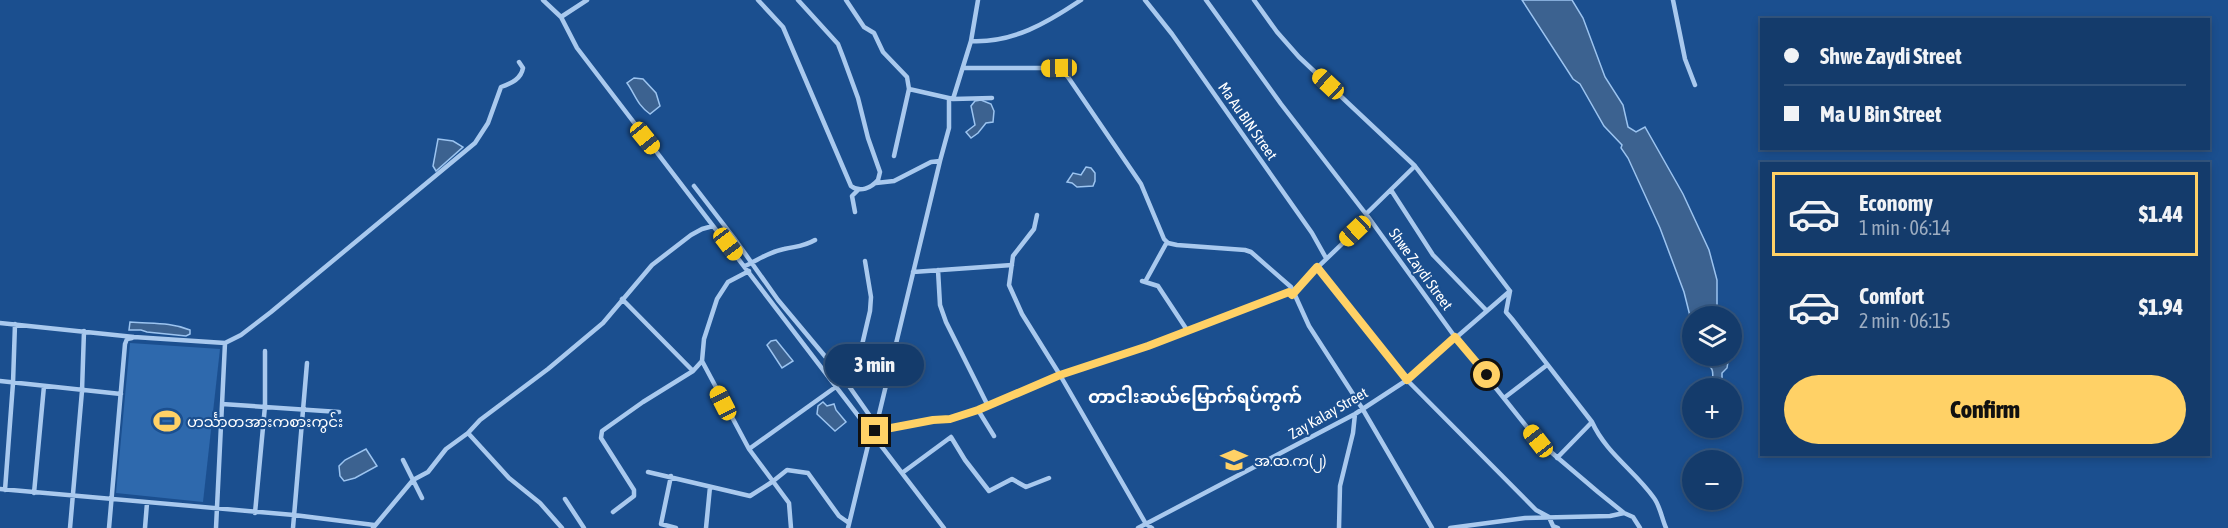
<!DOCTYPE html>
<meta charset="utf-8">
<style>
:root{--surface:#143b6b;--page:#1d4271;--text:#f1f3f6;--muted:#9dadc1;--line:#33557e;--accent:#ffd166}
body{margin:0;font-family:"Asap Condensed","Noto Sans Myanmar",sans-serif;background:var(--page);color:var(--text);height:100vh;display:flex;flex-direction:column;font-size:22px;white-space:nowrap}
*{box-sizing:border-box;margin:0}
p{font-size:20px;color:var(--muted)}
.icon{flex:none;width:33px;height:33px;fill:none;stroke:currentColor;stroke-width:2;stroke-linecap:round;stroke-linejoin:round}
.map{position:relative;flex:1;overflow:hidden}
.side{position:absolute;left:1760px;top:162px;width:450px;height:294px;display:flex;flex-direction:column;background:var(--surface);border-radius:0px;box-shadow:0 3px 9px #0003,0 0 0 2px var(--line)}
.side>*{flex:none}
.hud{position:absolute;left:1760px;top:18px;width:450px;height:132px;border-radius:0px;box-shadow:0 3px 9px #0003,0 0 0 2px var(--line);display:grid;align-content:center;height:132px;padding:0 24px;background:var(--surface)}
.tools{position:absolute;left:1682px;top:306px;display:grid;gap:12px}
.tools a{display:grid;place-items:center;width:60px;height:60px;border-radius:50%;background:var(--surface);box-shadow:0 3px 9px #0003,0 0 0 2px var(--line);font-size:30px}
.end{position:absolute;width:27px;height:27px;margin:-14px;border:8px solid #ffd166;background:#111;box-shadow:0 0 0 3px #111}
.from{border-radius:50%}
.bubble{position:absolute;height:42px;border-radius:21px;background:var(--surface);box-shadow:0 3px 9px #0003,0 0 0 2px var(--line);font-size:20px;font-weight:800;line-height:42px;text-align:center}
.car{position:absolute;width:18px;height:36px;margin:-18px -9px;border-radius:8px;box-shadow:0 0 4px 2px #0007;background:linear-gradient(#f5c518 24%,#345 0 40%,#f5c518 0 76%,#345 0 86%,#f5c518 0)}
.hud b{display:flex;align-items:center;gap:21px;height:57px;font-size:22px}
.hud b+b{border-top:2px solid var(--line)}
.hud i{width:15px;height:15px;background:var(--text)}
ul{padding:10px 0 0;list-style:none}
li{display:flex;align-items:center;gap:18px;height:84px;margin:0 12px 9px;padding:0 12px;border:3px solid transparent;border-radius:0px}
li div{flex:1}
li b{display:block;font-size:22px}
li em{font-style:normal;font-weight:800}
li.selected{border-color:var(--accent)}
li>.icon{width:54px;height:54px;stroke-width:1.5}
.cta{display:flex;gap:12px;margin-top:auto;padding:12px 24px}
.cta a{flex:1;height:69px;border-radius:36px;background:var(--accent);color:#111;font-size:24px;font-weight:800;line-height:69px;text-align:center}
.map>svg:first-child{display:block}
</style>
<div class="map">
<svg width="2228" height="528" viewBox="0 0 2228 528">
<rect width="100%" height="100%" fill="#1b4f8f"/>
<!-- pitch -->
<path fill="#2e69ad" d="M130,343L220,349L203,502L116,493Z"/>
<!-- water -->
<path fill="#3c6290" stroke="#9cc4f0" stroke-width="1.5" d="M1522,0H1572L1583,18L1605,77L1623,105L1628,127L1636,132L1645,127L1683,194L1709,250L1717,280V316H1692V324L1684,292L1660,228L1628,158L1621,148L1622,145L1604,126L1580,84L1573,79Z
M634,78L643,79L656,93L660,106L650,114C637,105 635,94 627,83Z
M981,100L991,104L994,111L993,122L986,123L978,133L971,138L966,132L975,125L971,106L975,101Z
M438,139L453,141L463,147L436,171L433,166Z
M1086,167L1091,168L1095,173V181L1093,186L1077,187L1072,183L1067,182L1073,173L1081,175Z
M130,322C151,324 170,322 190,330V334L186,336L147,332L141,330H129Z
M776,340L793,361L782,368L767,345L771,341Z
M1718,356H1729L1727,368L1722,373V388H1712C1712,375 1717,369 1703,361Z
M823,402L827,406L834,404L836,410L846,422L835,431L817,414L818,406Z
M366,449L377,466L355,478L344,481L340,476L339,466L345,460Z"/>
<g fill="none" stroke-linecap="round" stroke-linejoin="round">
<!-- minor -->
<path stroke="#a9c9ee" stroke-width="4.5" d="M543,0L561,17L577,48L944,528
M758,0L783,27L851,186C860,193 871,188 878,180L880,172L868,138L858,98L843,57L838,44L798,0
M846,0L864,27L874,33L883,52L907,77L909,89L894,156
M1145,0L1172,34L1312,233L1326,258
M1206,0L1281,104L1369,218L1455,337L1538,441L1598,492L1624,513L1633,517L1640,528
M1254,0L1277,32L1299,57L1415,166L1510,291L1506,312L1512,319L1592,422C1606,453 1635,471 1654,498C1660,506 1662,519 1666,528
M1673,0L1685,59L1695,85
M561,17L587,0
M971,41C1013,43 1047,23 1081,0
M963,68H1059L1068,77L1141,184L1164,239L1168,243L1177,245L1245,250L1251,252L1291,287
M909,89L953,99L992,98
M953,99L971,41L978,0
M940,161L949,128V98
M694,186L734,238L778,300L844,379L877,426
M1391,190L1433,255L1486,310
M855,212L852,196L858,190
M1366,214L1415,166
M1037,215L1034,229L1013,256L1009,285L1022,314L1060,375L1146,524L1152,528
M745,266C758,260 769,252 784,249C797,246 803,247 815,240
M1317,267L1407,380L1536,510L1549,517L1553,526L1558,528
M938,270L940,305L946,322L988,406
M749,271L728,282L717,299L704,339L702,361L749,449L789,503L791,528
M913,272L1012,265
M1142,281L1158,286L1187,330
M1145,282L1167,242
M1294,290L1369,218
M1294,293L1309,326L1362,408L1432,528
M622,299L693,371
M0,323L134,337L225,343L241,335L271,312L475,143L488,123L501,87C512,83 521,79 523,68L519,62
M0,381L121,394
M1504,398L1547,365
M222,404L339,412
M978,410L994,436
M870,431L933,420L950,419L978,410L1060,375L1148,346L1289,292
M875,431L940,161L931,162L894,181L876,183
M468,433L509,478L540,503L562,528
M749,449L837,386L858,362L870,311L871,297L865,261
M1557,458L1592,422
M403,460L422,498
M648,472L750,496L772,482L787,470L808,473L839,516L849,523
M902,473L951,437L965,460L989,491L1012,479L1026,487L1049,478
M671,476L661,524L676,528
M0,489L294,515L374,525
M5,490L13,383L15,324
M34,493L44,386
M565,499L584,528
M613,512L634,496V490L601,438L602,431L643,402L693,371L702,361
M255,513L265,406V351
M70,528L82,391L84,331
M109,528L125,344L127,339L132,338
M145,528L147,503
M216,528L225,343
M293,528L307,363
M373,528L413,480L428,472L446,449L468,433L480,420L548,369L603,323L652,265L691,235L702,229L713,226
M706,528L710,487
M848,528L871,433
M1138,528L1355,414L1407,380L1510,291
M1339,528L1340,486L1353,433L1355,414
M1450,528L1525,518L1610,516L1624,513"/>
</g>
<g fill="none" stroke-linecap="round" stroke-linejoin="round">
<!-- route -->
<path stroke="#ffd166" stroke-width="8" d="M875,431L933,420L950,419L978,410L1060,375L1148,346L1289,292L1292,295L1317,267L1407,380L1455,337L1487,375"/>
</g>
<!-- icons -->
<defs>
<symbol id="stadium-bare" viewBox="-9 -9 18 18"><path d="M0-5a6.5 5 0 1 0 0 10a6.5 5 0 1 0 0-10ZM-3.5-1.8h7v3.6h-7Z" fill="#ffd166" stroke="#1b4f8f" stroke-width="2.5" paint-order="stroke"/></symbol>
<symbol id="school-bare" viewBox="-9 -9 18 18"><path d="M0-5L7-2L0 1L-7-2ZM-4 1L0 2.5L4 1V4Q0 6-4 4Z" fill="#ffd166" stroke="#1b4f8f" stroke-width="2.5" paint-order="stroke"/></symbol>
</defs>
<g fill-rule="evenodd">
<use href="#stadium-bare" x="148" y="402" width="38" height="38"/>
<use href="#school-bare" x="1215" y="441" width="38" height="38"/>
</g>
<g text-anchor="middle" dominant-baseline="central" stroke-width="4.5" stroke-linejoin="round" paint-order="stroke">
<!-- street labels -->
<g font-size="15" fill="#fff" stroke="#1b4f8f">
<text transform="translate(1248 121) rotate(55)">Ma Au BIN Street</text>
<text transform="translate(1421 269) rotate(54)">Shwe Zaydi Street</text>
<text transform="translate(1328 413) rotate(-30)">Zay Kalay Street</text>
</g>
<!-- poi labels -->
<g font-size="15" fill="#fff" stroke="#1b4f8f" text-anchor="start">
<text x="187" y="421">ဟင်္သာတအားကစားကွင်း</text>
<text x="1254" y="460">အ.ထ.က(၂)</text>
</g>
<!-- quarter labels -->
<g font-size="18" font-weight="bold" fill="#fff" stroke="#1b4f8f">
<text x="1195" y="396">တာငါးဆယ်မြောက်ရပ်ကွက်</text>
</g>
</g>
</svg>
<div class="tools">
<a><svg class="icon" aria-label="layers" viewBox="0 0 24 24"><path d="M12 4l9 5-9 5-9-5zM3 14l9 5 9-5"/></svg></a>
<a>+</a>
<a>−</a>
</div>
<i class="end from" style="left:1487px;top:375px"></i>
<i class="end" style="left:875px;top:431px"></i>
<div class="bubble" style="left:825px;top:344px;width:99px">3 min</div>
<i class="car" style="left:1059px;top:68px;rotate:269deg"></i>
<i class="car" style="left:1328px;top:84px;rotate:313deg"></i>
<i class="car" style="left:645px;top:138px;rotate:141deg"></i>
<i class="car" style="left:1355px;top:231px;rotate:227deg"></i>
<i class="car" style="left:728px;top:244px;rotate:143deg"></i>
<i class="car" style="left:723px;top:403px;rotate:333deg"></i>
<i class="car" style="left:1538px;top:441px;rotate:322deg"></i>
<div class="hud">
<b><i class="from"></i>Shwe Zaydi Street</b>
<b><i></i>Ma U Bin Street</b>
</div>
<section class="side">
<ul>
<li class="selected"><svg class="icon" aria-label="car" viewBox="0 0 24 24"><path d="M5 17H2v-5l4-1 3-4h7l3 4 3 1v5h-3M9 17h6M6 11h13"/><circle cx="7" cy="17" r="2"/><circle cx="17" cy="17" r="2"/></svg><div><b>Economy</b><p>1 min · 06:14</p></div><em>$1.44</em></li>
<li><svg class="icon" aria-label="car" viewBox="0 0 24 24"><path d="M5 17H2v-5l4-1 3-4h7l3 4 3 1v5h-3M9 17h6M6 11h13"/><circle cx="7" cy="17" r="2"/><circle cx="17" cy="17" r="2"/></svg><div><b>Comfort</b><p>2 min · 06:15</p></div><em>$1.94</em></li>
</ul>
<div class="cta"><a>Confirm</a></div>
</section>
</div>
